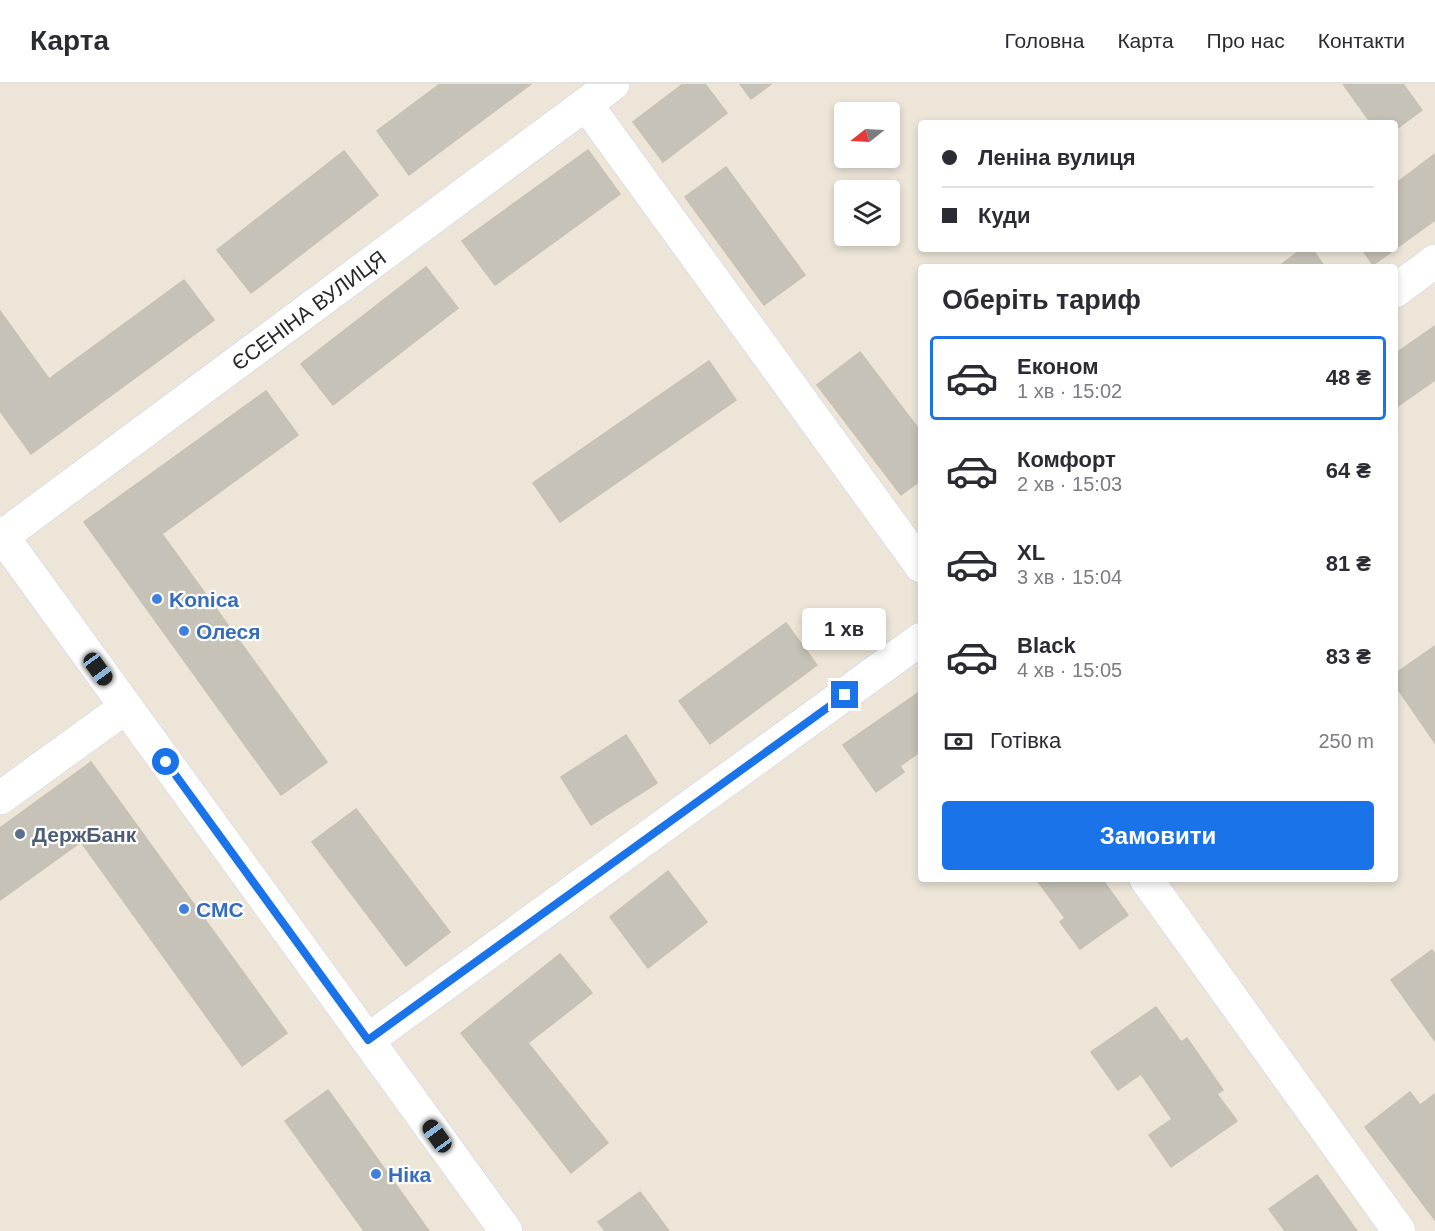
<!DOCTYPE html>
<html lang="uk">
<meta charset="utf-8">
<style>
:root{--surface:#fff;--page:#f2f2f3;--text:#2b2b33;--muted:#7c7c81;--line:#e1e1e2;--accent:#1a73e8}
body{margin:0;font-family:Helvetica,sans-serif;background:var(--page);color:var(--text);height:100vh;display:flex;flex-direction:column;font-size:22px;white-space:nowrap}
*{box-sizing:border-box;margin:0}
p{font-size:20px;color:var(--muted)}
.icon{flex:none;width:33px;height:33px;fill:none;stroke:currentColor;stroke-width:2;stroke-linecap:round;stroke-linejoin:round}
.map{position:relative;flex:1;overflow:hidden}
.sheet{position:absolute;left:918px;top:180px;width:480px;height:618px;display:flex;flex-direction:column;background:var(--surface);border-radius:6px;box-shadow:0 3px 9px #0003}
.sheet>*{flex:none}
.guide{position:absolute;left:918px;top:36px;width:480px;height:132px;border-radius:6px;box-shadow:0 3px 9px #0003;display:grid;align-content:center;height:132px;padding:0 24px;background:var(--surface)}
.needle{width:39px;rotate:252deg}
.fabs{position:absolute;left:834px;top:18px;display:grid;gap:12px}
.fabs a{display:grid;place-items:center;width:66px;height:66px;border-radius:6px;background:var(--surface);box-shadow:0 3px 9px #0003;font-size:30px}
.end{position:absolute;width:27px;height:27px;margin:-14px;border:8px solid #1a73e8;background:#fff;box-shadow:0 0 0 3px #fff}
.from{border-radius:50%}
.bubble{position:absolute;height:42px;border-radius:6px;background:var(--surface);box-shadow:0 3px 9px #0003;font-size:20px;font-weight:700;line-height:42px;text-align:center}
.car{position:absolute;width:18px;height:36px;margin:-18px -9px;border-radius:8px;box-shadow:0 0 4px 2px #0007;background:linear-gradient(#222 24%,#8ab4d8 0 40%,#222 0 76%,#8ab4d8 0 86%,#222 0)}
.guide b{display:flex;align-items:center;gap:21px;height:57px;font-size:22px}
.guide b+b{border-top:2px solid var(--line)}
.guide i{width:15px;height:15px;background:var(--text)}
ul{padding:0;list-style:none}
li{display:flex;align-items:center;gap:18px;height:84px;margin:0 12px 9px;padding:0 12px;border:3px solid transparent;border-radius:6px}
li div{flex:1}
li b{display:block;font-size:22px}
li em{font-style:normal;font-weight:700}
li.active{border-color:var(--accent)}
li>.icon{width:54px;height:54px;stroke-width:1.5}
h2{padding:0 24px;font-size:27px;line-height:72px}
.pay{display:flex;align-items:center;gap:15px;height:66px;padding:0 24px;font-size:22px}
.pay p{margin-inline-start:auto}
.primary-button{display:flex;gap:12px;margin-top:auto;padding:12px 24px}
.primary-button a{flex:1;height:69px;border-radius:6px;background:var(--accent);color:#fff;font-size:24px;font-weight:700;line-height:69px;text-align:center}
header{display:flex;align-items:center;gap:36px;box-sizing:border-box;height:84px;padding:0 30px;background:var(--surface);border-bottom:2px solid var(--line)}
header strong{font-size:28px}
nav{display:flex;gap:33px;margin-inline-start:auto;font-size:21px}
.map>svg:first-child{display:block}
</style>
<header>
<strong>Карта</strong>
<nav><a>Головна</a><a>Карта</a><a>Про нас</a><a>Контакти</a></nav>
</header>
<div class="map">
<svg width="1435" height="1147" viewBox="0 0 1435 1147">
<rect width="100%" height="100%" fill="#ece5d8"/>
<!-- building -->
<path fill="#c7c2b8" stroke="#c7c1b2" stroke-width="1.5" d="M440,0H531L409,91L377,47Z
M683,0H705L727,29L663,78L633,38Z
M740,0H771L751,15Z
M1343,0H1403L1422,26L1395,46V39H1371Z
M588,66L620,110L495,201L462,157Z
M344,67L378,111L251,209L217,166Z
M1435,70V136L1373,181L1362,165H1395V100Z
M726,83L805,191L764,221L685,113Z
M1302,165H1312L1325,183H1278Z
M426,183L458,224L333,321L301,280Z
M184,196L214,236L31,370L0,327V227L49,295Z
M1435,242V296L1395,324V270Z
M860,268L921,348V396L901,411L817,301Z
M709,277L736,316L560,438L533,399Z
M266,307L298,351L162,450L327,678L281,711L84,438Z
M786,539L817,581L710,660L679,617Z
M1435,562V659L1395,601V590Z
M921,607V667L900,682L904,688L876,708L843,661Z
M626,651L657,699L591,741L561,693Z
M91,678L287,949L242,982L81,758L0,816V744Z
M356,725L450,848L406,882L312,758Z
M668,787L707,838L648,884L610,833Z
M1036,795H1102L1128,831L1080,865L1060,838L1065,834Z
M1432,866L1435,870V957L1391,896Z
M560,870L592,909L528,959L608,1059L571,1089L461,949Z
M1156,923L1181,958L1187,954L1223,1006L1217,1010L1237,1037L1171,1083L1149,1051L1172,1035L1141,990L1118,1006L1091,968Z
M328,1006L429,1147H364L285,1037Z
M1410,1008L1420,1021L1435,1010V1136L1365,1043Z
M1317,1091L1357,1147H1285L1269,1125Z
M640,1108L669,1147H605L598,1138Z"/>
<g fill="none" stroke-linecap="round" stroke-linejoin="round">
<defs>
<g id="minor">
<path d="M586,20L921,482"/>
<path d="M1395,207L1435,177"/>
<path d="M0,449L506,1147"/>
<path id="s1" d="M3,452L613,0"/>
<path d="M0,714L126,623"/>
<path d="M1146,795L1399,1147"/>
<path d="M368,956L921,555"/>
</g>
</defs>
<!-- minor casing -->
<use href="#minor" stroke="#cdd0e3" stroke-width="34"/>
<!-- minor -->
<use href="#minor" stroke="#fff" stroke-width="33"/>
</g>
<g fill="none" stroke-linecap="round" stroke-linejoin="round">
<!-- route -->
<path stroke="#1a73e8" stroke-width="8" d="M166,678L368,956L845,611"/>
</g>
<!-- markers -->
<g fill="#3f7fe0" stroke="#fff" stroke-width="2">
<circle cx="157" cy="515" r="6"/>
<circle cx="184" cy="547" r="6"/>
<circle cx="184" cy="825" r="6"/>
<circle cx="376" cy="1090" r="6"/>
</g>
<circle fill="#5c6f8a" stroke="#fff" stroke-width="2" cx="20" cy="750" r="6"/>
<g text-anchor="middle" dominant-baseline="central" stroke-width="4.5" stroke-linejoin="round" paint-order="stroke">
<!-- street labels -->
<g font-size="21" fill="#282828" stroke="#fff">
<text stroke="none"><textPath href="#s1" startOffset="380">ЄСЕНІНА ВУЛИЦЯ</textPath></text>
</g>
<!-- shop labels -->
<g font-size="21" font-weight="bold" fill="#366cbe" stroke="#fff" text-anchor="start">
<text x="169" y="515">Konica</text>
<text x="196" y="547">Олеся</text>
<text x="196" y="825">СМС</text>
<text x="388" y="1090">Ніка</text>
</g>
<!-- service labels -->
<g font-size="21" font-weight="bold" fill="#4e5e75" stroke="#fff" text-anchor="start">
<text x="32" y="750">ДержБанк</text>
</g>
</g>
</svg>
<div class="fabs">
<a><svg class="needle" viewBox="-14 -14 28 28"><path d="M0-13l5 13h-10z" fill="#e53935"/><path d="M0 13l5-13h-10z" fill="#7c7c81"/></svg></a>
<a><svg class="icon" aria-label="layers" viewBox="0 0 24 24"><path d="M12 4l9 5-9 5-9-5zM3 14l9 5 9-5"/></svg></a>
</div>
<i class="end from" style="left:166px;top:678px"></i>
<i class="end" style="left:845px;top:611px"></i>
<div class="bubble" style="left:802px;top:524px;width:84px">1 хв</div>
<i class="car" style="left:98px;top:585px;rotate:144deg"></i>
<i class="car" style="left:437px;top:1052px;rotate:324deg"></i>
<div class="guide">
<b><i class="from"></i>Леніна вулиця</b>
<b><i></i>Куди</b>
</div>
<section class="sheet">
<h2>Оберіть тариф</h2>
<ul>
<li class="active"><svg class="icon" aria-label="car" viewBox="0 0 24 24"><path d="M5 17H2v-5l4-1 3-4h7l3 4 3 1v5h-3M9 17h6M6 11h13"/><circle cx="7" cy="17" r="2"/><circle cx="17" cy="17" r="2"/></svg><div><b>Економ</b><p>1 хв · 15:02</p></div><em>48 ₴</em></li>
<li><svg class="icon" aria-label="car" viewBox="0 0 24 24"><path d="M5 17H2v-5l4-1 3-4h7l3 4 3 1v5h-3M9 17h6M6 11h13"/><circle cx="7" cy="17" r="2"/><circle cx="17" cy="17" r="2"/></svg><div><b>Комфорт</b><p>2 хв · 15:03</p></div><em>64 ₴</em></li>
<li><svg class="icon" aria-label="car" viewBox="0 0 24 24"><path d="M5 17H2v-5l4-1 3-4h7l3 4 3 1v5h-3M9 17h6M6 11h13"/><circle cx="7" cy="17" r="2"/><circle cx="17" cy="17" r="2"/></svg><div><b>XL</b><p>3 хв · 15:04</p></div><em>81 ₴</em></li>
<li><svg class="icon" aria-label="car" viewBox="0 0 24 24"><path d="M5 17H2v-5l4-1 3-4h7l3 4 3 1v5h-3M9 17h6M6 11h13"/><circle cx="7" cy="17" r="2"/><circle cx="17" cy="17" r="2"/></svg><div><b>Black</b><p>4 хв · 15:05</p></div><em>83 ₴</em></li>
</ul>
<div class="pay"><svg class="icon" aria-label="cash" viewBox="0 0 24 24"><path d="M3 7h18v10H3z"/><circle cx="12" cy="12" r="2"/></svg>Готівка<p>250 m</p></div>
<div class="primary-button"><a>Замовити</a></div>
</section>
</div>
